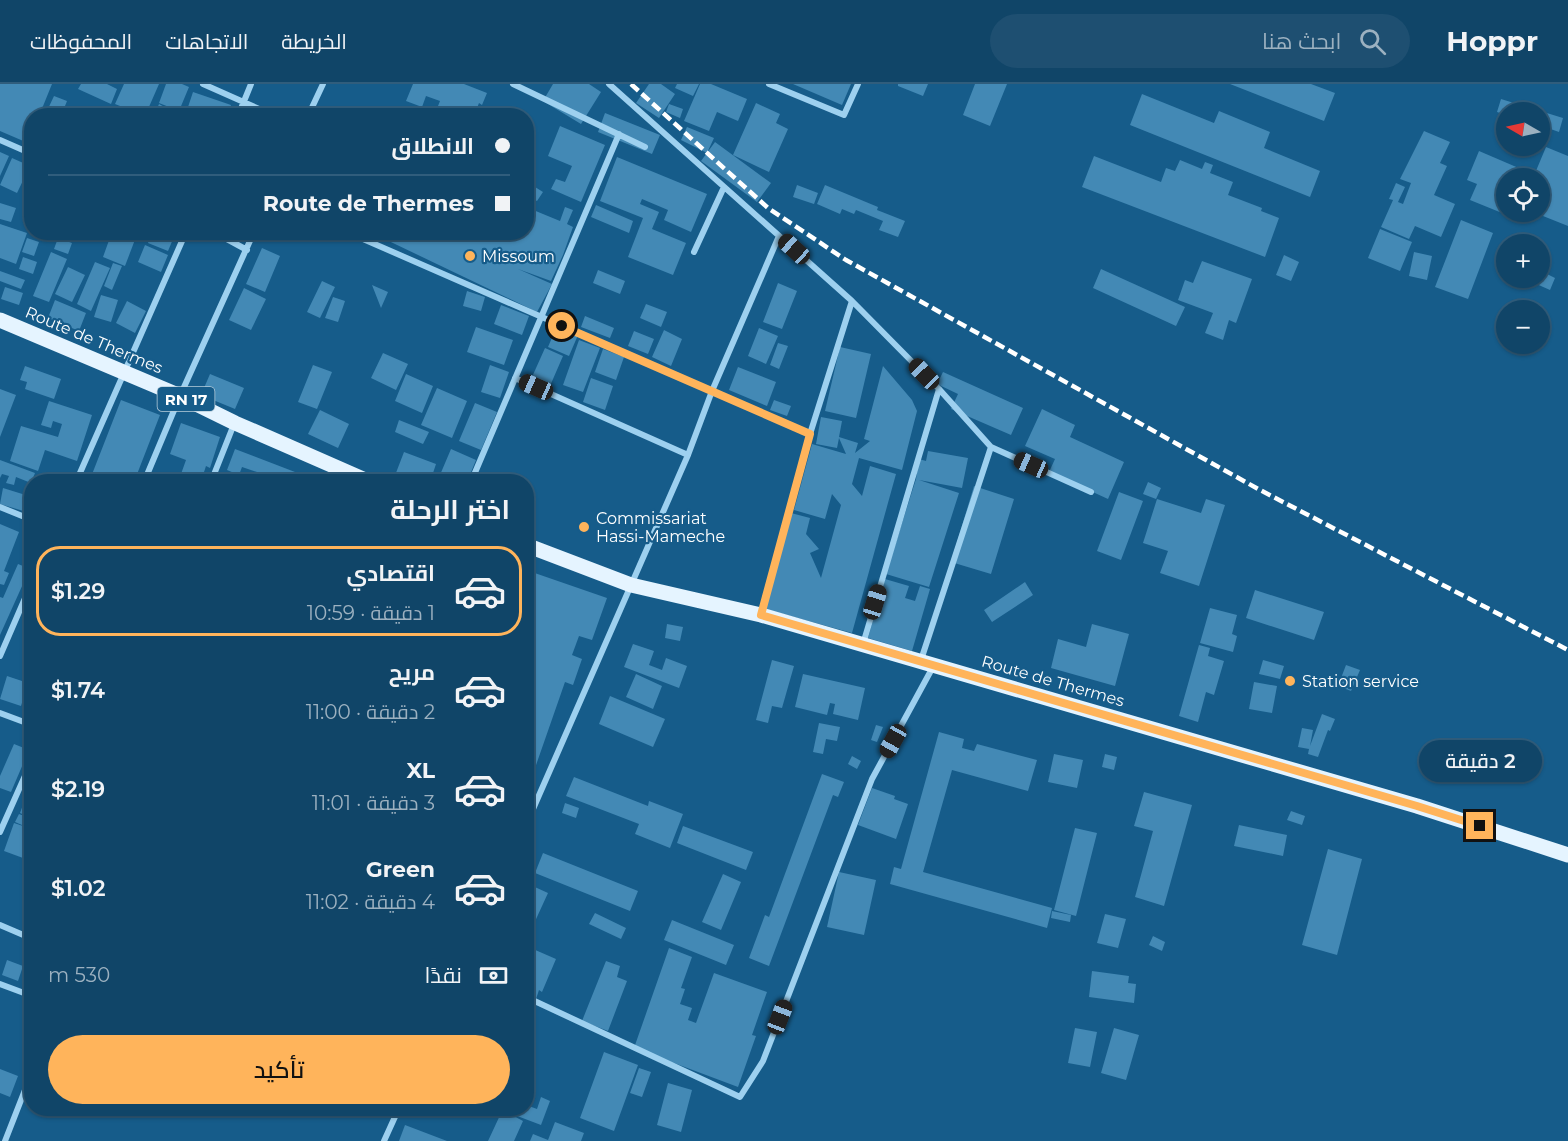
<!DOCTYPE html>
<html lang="ar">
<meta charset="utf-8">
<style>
:root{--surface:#104568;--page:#1e4f71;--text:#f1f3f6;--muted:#9cb1c0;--line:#305d7c;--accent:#ffb45b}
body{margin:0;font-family:Montserrat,Cairo,sans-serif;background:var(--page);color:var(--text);direction:rtl;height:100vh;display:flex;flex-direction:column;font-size:22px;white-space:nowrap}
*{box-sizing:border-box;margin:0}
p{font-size:20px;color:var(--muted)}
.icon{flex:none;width:33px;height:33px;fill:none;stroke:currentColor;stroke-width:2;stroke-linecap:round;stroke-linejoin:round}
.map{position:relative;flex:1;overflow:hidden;direction:ltr}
.details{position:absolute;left:24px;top:390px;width:510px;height:642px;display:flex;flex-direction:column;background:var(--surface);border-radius:24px;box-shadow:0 2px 4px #0004,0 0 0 2px var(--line);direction:rtl}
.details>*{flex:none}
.top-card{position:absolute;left:24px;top:24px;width:510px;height:132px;border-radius:24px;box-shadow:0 2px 4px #0004,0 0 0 2px var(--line);direction:rtl;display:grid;align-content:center;height:132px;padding:0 24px;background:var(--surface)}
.needle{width:39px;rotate:279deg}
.tools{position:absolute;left:1496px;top:18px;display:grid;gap:12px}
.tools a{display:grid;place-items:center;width:54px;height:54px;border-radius:50%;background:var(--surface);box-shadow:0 2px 4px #0004,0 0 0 2px var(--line);font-size:30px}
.end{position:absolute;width:27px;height:27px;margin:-14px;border:8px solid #ffb45b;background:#111;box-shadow:0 0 0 3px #111}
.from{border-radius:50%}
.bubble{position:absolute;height:42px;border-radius:21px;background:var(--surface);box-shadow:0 2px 4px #0004,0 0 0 2px var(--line);font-size:20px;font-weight:600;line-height:42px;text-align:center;direction:rtl}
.car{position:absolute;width:18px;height:36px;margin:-18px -9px;border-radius:8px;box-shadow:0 0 4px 2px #0007;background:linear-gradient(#222 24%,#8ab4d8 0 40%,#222 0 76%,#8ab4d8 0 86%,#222 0)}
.top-card b{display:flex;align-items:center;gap:21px;height:57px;font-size:22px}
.top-card b+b{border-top:2px solid var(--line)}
.top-card i{width:15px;height:15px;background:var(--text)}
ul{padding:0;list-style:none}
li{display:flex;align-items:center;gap:18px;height:90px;margin:0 12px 9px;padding:0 12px;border:3px solid transparent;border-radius:24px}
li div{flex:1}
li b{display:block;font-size:22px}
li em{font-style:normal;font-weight:600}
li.on{border-color:var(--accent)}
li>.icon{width:54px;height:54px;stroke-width:1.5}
h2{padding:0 24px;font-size:27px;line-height:72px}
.pay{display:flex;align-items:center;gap:15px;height:66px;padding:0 24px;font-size:22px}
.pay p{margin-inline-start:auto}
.primary-button{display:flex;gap:12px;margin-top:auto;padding:12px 24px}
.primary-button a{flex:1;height:69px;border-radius:36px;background:var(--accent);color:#111;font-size:24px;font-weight:600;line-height:69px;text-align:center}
header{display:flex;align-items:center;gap:36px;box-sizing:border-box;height:84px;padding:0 30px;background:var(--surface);border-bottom:2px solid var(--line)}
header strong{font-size:28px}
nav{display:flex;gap:33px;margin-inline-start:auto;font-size:21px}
.search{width:420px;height:54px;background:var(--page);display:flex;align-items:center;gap:15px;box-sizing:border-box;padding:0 21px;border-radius:33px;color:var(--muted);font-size:22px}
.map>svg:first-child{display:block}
</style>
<header>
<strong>Hoppr</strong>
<div class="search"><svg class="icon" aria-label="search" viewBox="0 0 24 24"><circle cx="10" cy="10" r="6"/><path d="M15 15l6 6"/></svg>ابحث هنا</div>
<nav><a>الخريطة</a><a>الاتجاهات</a><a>المحفوظات</a></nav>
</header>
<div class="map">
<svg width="1568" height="1057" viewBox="0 0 1568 1057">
<rect width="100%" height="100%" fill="#165c8a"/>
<!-- building -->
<path fill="#4389b5" d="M0,0H52L39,32H32V51L28,59L0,47Z
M81,0H107L117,5L111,20L78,5Z
M124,0H159L145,32L115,20Z
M166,0H182L189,3L179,27L159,19Z
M413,0H464L487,9L482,21L479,19L474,32H434L440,17L426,12L422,23L406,17Z
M553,0H589L601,8L581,40L543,17Z
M649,0H661L675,10L659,34L636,19Z
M677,0H699L693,12L675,4Z
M700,0H711L747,15L738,37L717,28L709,47L684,37Z
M793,0H851L842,21Z
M898,0H928L923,12L898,2Z
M975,0H1007L990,42L963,31Z
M1230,0H1311L1335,9L1324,37Z
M193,8L231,21L227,32H185Z
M1142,10L1214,39L1219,27L1270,48L1264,64L1320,87L1310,113L1130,41Z
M54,12L67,17L61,32L46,29Z
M1501,15L1563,34L1559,48L1539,41V28H1506V31L1497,28Z
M756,19L780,30L776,39L788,45L769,88L733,71Z
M159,20L172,27L169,32H154Z
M669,20L683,25L680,34L666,28Z
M605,29L660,51L652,70L598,48Z
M560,42L605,61L581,118L551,105L556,95L565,98L572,82L548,72Z
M687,43L714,54L707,69L681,56Z
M1424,47L1450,58L1440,79L1447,82L1434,111L1455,120L1441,153L1415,142L1409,155L1381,143L1393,116L1389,115L1396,99L1405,103L1398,118L1403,120L1411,99L1400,95Z
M715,58L771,99L757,118L701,77Z
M1546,63L1568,72V142L1533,128H1539V94H1533Z
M1479,67L1521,85L1517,94H1506V119L1502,129L1470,116L1477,100L1467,96Z
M0,68L9,72L0,92Z
M1094,72L1161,98L1166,84L1175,87L1180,76L1202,85L1205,78L1213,81L1210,89L1233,98L1228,111L1262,124L1261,127L1279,134L1265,173L1082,103Z
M617,73L707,110L691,148L664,136L668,126L642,115L640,120L659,128L652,145L686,159L673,191L628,173L643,134L600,117Z
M12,74L30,82L17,109L0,101Z
M32,86V109L23,105Z
M797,101L818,109L814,120L793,113Z
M825,101L878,123L877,126L905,137L898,153L879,146L883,137L856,126L854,130L842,125L840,130L817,120Z
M535,103L543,108L537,117L529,113Z
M0,119L16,124L11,138L0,135Z
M596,121L633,137L629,149L591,133Z
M526,123L560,137L565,123L573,126L567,140L573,143L563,171L551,197L518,185L552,200L537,228L370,148H517L518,151L519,148H526Z
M1461,136L1493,149L1468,215L1435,203Z
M0,140L27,149L16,180L0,174Z
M1380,145L1412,158L1400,187L1368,174Z
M112,148H124L136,153L125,182L103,173Z
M152,148H176L168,167L148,159Z
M27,154L39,158L34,172L22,168Z
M58,154L72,159L68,170L54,165Z
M145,161L168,171L161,188L138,178Z
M262,164L280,172L265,208L246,200Z
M51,168L67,175L49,218L33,212Z
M1414,168L1432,172L1427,196L1409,192Z
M1284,171L1299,178L1291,197L1276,191Z
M23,173L37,178L33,190L19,185Z
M1202,177L1252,195L1236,239L1229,236L1223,256L1205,249L1213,229L1178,216L1185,196L1193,199Z
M95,178L110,184L91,227L77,220Z
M113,179L122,182L112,206L104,202Z
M68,183L85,191L72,218L55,210Z
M1101,185L1185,223L1176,242L1093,204Z
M598,186L625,197L620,210L593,199Z
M1539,186L1555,194L1550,206L1523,194H1539Z
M0,187L25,196L21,205L0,197Z
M322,197L335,203L320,234L307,228Z
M778,199L797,207L782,245L763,238Z
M372,201L388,208L381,224Z
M5,203L23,209L19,221L1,215Z
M244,204L266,215L251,246L229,236Z
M467,207L485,213L481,227L463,222Z
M101,211L118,216L111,238L94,233Z
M333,213L345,217L338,238L325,234Z
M55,216L86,229L79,247L48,234Z
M127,217L146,227L135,249L116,239Z
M646,220L667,228L661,243L640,234Z
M501,221L529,232L522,251L494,240Z
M585,232L614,244L610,254L581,243Z
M557,242L578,251L569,272L548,263Z
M476,243L513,256L504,281L467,268Z
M759,244L778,252L766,280L748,272Z
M664,246L682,255L671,282L652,273Z
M634,247L654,255L648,270L628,262Z
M579,256L600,264L583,308L563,301Z
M778,259L788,262L779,285L770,281Z
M840,263L871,270L856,334L825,327Z
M545,264L563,272L550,302L532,293Z
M603,265L624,273L616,296L595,288Z
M383,269L408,280L396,306L371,294Z
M313,281L332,288L317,325L298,318Z
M490,281L509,288L500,314L481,308Z
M25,282L61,295L54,315L25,305L27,298L20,296Z
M883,282L912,316L917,327L902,386L859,374L852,400L862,412L870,382L896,390L852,549L765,525L791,429L810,434L806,450L819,465L810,469L821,494L841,421L832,410L825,435L794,426L812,360L846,370L839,354L837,364L816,360L821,333L842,337L839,353L858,359L855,369L870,357L864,355Z
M738,283L776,298L767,322L729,306Z
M943,288L1023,324L1011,351L951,325L958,310L937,300Z
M210,290L244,304L235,325L201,311Z
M406,290L433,302L422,329L395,317Z
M591,294L613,302L605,326L583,318Z
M437,304L467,317L452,354L421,341Z
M0,305L16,311L0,353Z
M121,316L160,331L134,398H89Z
M774,316L791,322L787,332L770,326Z
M49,317L92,331L77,377L45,366L38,387L10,377L21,342L58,353L62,340L53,337L51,344L41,341Z
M475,319L497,328L481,366L459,357Z
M1042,325L1075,341L1070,353L1124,378L1108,415L1049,388L1055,375L1025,362Z
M320,326L349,340L338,364L308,350Z
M399,336L429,348L423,360L395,348Z
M181,339L220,353L210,384L206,382L201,397L181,390L186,376L170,370Z
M235,365L295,388L291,398H254L257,388L242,383L239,391L227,386Z
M451,365L476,376L467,398H437Z
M928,367L968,374L962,404L919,396L959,409L929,503L886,490L916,395L919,375L926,377Z
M404,368L436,380L430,398H404L394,394Z
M0,376L35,389L31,399L16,393L14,401L6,399L9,392L2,390L0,394Z
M1148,398L1161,404L1156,415L1143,410Z
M974,402L1014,415L991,490L951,478Z
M3,404L32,413L30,429L0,420Z
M1119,408L1143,417L1121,476L1097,467Z
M1157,415L1201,429L1206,415L1225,421L1199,502L1160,489L1168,467L1143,459Z
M0,440L19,448L4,487L9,489L4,501L0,500Z
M30,450L32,451V480L0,551V513L3,514L18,480L23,482L28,470L22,468Z
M526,486L607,514L592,556L579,552L572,571L582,575L573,601L565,598L527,707L526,556L532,541L526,539Z
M885,495L909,502L905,514L915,517L920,502L930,505L912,567L868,554Z
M1025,498L1033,511L992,538L984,526Z
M1255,506L1324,528L1314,556L1246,534Z
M1210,524L1237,531L1232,550L1237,552L1233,568L1200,559Z
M667,540L683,543L680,557L665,554Z
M1092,540L1129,550L1115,602L1051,584L1058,555L1086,563Z
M633,560L654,567L649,581L662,586L666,574L687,582L679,604L624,583Z
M1199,561L1210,564L1208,572L1224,577L1214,611L1206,608L1198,638L1179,632Z
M772,576L794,582L782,624L772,622L768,639L756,636Z
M1263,576L1284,582L1280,595L1259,590Z
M1346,581L1360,586L1351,607L1338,602Z
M636,590L662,602L653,625L626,613Z
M803,590L865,604L858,636L833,630L835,620L830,619L827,631L795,623Z
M7,592L28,599L21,622L0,615Z
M1254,598L1277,602L1272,629L1249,625Z
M610,612L665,635L653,663L599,640Z
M1322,630L1335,635L1330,647L1328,646L1318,673L1308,670L1309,665L1298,663L1302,644L1313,646L1310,662Z
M819,639L840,643L837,657L826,655L823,670L813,668Z
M876,641L883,643L877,658L871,656Z
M939,648L964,655L962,664L974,667L977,660L1037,676L1028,707L952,686L923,788L1052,824L1047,844L890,800L894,783L901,785Z
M14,660L29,666L11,708L0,704V692Z
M1054,670L1083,676L1077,704L1048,698Z
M1105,670L1117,673L1114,686L1102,683Z
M852,672L861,677L857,685L848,680Z
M822,690L844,698L838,713L833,711L769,882L749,874L765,831L769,833Z
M574,693L648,722L649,717L683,730L670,764L635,750L639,740L566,712Z
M31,699H32V734L20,729Z
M872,704L895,712L894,715L908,720L896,755L858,741Z
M1144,708L1192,721L1164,822L1135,813L1153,747L1134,742Z
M565,719L579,724L576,734L562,729Z
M1291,727L1305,732L1302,741L1287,736Z
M19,730L32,735V751L23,774L4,767L14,739L29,744L15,738Z
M1239,741L1287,751L1283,772L1234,762Z
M683,742L753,768L746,786L677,759Z
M1075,744L1097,749L1076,832L1054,826Z
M1328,765L1362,775L1337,871L1302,861Z
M543,769L638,807L630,827L535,789Z
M839,788L876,796L864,851L827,843Z
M723,790L741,798L721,846L702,838Z
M526,799L548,809L526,857Z
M1052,827L1071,831L1070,838L1051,834Z
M595,829L626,844L621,855L589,840Z
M1105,830L1126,835L1118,864L1097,859Z
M672,836L734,861L726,881L664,856Z
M1153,852L1165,858L1162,867L1149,861Z
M669,864L692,873L681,904L685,905L680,920L692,924L688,936L696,939L714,889L767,908L752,951L756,952L738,1003L634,964Z
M533,865L556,875L542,908L539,906L536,915L526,911V898L529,899L533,889L526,887V880Z
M7,876L23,882L18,897L2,891Z
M606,877L620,882L617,893L627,897L608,947L582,937Z
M1092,887L1129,892L1128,899L1136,900L1134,919L1089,913Z
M1075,944L1097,948L1090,983L1068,979Z
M1114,944L1139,951L1126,996L1101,989Z
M526,959L535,963L526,982Z
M604,968L638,981L614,1047L580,1034Z
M639,984L651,988L642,1013L630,1009Z
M0,985L18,992L10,1013L0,1009Z
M668,999L692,1006L681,1048L657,1041Z
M541,1013L550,1017L541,1041L504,1027L523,1037L514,1057H488L502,1027L497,1024H526V1021L537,1025Z
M555,1038L584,1049L581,1057H530L533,1050L548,1056Z
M405,1041L447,1057H399Z"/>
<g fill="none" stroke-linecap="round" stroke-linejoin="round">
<!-- street -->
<path stroke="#9dd0ef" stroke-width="6" d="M203,0L275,32
M513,0L645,63
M609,0L852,217L939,305L991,363L1091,408
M769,0L844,31L858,0
M238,32L251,0
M308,32L323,0
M0,56L32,70
M214,148L247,166
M347,148L810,350
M694,168L724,103
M515,294L688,371
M76,398L186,148
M144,398L180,312L254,148
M211,398L234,340
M471,398L619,50
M0,423L32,436
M761,530L810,350L852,217
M863,560L939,305
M0,572L32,498
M921,576L991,363
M0,629L32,641
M526,741L688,371L712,307L779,152
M0,748L32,676
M0,841L28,853
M0,900L32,912
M526,913L740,1013L763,977L872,695L934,581
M5,1057L32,988
M384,1057L399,1024"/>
<!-- primary -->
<path stroke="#e5f4ff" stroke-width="15" d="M0,236L180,312L235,339L370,398
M526,461L631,501L761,531L1417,722L1568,771"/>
<!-- rail -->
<path stroke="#fff" stroke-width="4.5" stroke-dasharray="10 4.5" stroke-linecap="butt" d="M631,0L768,124L846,176L1260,406L1568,566"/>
</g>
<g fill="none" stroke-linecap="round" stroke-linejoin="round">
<!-- route -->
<path stroke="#ffb45b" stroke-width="8" d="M562,242L810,350L761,531L1417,722L1480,742"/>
</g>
<!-- markers -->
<g fill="#ffb45b" stroke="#165c8a" stroke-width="2">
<circle cx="470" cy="172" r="6"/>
<circle cx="584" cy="443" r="6"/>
<circle cx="1290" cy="597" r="6"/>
</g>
<g text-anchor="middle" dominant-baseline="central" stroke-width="4.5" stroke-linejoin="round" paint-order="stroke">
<!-- shield labels -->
<rect fill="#165c8a" stroke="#b9cedc" stroke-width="1.5" x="157.5" y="303" width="57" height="24" rx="4.5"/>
<g font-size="15" font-weight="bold" fill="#fff">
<text x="186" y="315">RN 17</text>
</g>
<!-- poi labels -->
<g font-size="16" fill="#fff" stroke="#165c8a" text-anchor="start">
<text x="482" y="172">Missoum</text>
<text x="596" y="434">Commissariat<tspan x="596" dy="18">Hassi-Mameche</tspan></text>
<text x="1302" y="597">Station service</text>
</g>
<!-- street labels -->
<g font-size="16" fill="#fff" stroke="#165c8a">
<text transform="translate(94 256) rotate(23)">Route de Thermes</text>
<text transform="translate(1053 597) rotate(16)">Route de Thermes</text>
</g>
</g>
</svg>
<div class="tools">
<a><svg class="needle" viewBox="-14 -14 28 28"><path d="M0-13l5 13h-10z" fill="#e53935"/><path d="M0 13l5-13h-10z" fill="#9cb1c0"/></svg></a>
<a><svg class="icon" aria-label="locate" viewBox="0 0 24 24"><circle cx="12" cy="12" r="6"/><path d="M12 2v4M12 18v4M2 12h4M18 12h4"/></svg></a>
<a>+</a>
<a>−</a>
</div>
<i class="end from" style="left:562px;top:242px"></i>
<i class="end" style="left:1480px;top:742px"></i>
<div class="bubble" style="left:1419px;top:656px;width:123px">2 دقيقة</div>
<i class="car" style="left:794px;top:165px;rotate:312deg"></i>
<i class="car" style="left:924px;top:290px;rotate:316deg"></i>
<i class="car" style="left:536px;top:303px;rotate:294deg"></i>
<i class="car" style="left:1031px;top:381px;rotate:294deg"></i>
<i class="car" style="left:875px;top:518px;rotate:17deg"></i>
<i class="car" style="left:893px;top:657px;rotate:209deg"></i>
<i class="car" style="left:780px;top:933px;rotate:21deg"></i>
<div class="top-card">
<b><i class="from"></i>الانطلاق</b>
<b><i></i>Route de Thermes</b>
</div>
<section class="details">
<h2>اختر الرحلة</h2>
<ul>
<li class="on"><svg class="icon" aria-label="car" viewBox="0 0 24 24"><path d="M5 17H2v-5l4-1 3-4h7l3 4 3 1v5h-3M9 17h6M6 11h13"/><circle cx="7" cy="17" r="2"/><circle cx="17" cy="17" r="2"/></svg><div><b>اقتصادي</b><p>1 دقيقة · 10:59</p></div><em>$1.29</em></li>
<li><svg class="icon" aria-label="car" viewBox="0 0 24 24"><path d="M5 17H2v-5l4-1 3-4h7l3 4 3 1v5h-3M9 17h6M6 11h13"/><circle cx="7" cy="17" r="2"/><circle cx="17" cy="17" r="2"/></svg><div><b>مريح</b><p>2 دقيقة · 11:00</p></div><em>$1.74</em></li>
<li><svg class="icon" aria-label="car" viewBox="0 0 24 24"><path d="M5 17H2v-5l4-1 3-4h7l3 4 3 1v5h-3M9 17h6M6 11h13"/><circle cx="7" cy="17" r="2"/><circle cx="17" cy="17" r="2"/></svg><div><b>XL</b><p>3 دقيقة · 11:01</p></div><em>$2.19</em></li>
<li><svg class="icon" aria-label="car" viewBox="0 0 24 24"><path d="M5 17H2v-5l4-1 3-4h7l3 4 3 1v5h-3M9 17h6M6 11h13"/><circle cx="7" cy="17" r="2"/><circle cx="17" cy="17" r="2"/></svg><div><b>Green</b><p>4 دقيقة · 11:02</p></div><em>$1.02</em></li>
</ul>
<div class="pay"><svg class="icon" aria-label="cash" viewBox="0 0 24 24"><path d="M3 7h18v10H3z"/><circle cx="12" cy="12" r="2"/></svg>نقدًا<p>530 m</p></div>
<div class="primary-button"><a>تأكيد</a></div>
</section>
</div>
